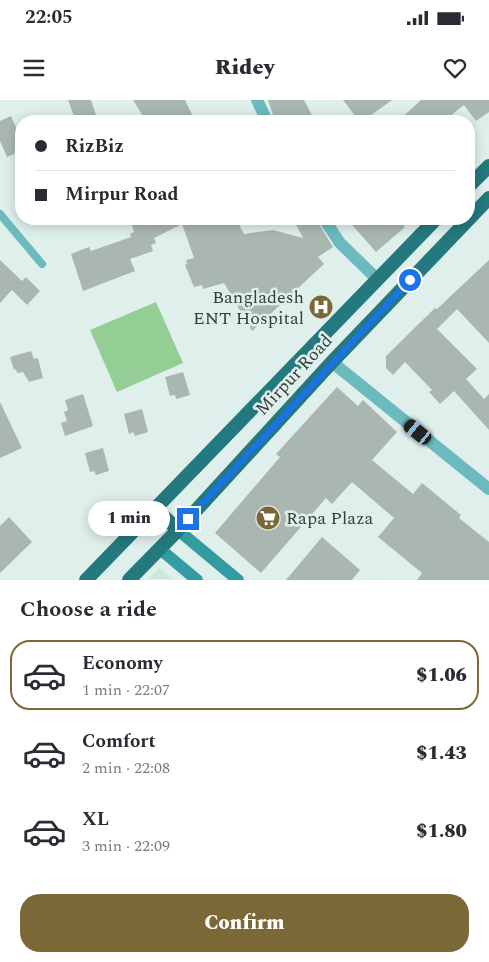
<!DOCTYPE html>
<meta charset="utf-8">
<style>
:root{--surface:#fff;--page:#f7f7f7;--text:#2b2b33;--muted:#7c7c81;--line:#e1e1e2;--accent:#7a6836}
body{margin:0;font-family:Spectral,serif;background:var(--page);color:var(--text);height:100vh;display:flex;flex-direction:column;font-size:19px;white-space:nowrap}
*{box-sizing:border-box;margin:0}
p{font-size:16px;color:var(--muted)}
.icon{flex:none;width:28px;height:28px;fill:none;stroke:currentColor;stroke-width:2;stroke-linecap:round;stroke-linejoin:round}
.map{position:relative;height:480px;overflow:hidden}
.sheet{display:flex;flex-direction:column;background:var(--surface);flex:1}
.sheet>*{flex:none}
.top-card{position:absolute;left:15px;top:15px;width:460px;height:110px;border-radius:20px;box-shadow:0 2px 12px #0003;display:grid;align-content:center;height:110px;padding:0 20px;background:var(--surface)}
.end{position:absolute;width:22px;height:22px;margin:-11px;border:6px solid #1a73e8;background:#fff;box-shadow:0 0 0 2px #fff}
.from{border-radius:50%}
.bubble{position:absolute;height:35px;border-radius:18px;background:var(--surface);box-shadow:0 2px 12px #0003;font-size:16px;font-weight:800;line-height:35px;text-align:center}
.car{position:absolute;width:15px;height:30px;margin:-15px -8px;border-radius:6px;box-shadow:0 0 4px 1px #0007;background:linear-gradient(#222 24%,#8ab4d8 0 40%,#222 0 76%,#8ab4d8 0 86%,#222 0)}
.top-card b{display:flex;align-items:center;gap:18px;height:48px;font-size:19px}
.top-card b+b{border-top:1px solid var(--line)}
.top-card i{width:12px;height:12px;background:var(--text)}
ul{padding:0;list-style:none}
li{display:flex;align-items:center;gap:15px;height:70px;margin:0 10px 8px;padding:0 10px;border:2px solid transparent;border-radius:20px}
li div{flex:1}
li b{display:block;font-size:19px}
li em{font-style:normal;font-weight:800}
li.selected{border-color:var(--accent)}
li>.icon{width:45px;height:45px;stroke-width:1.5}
h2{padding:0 20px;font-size:22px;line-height:60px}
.action{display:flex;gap:10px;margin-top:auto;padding:10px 20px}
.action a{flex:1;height:58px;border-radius:20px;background:var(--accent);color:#fff;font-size:20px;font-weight:800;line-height:58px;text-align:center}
.status{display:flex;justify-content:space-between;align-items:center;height:35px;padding:0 25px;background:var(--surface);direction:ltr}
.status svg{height:14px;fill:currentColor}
header{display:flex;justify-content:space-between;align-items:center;height:65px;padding:0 20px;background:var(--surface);font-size:22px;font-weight:800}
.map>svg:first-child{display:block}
</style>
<div class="status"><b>22:05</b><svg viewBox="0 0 49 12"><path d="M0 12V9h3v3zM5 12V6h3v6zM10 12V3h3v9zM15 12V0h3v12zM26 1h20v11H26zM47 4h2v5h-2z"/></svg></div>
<header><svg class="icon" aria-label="menu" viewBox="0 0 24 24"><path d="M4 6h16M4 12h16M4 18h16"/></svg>Ridey<svg class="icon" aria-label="heart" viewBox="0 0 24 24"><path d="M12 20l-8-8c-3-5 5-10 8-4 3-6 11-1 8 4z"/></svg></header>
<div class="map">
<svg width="489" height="480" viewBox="0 0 489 480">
<rect width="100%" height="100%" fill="#dfefec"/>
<!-- built -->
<path fill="#cce6e1" d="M159,468L173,479H148Z"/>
<!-- green -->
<path fill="#95ce95" d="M156,202L183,263L117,292L90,230Z"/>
<!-- building -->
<path fill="#aab7b0" d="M68,0H91L97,18L88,21H76Z
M133,0H185L195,21H146Z
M268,0H304L315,21H275Z
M343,0H392L363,21H359Z
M421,0H489V12L476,21L464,5L444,21H398Z
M11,16L21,39V51L7,57L0,41V21Z
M130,119H236L244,134L273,130L303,138L293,119H316L333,147L318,157L324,164L252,231L224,183L203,189L202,185L194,187L185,165L187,164L186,160L194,158L182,124L154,138L156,143L151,145L153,151L130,159L135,171L83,191L71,154L89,147L91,151L131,137L130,134L134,132Z
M347,119H398L405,127L376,152Z
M0,160L22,181L26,177L40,191L27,205L12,190L0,203Z
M489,160V243L457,209L437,229L477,269L466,279L484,299L489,294V330L454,291L440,304L429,292L432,290L405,262L393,275L386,268V256L435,208L437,209Z
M31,251L34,259L38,258L43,278L29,282L23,272L17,273L16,269L14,270L10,257Z
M183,272L190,295L176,299L175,295L170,296L165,277Z
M337,287L358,306L363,300L397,332L372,360L413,394L422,383L461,415L459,418L489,442V480H417L422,473L378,437L394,418L352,382L332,404L326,398L261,473L215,433L280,357L276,354Z
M83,294L93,326L65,336L61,323L67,321L64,312L68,310L65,300Z
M0,302L22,348L0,358Z
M142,309L148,332L135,336L133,332L129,334L124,314Z
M103,348L109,371L96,375L94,371L90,372L85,353Z
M9,417L32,442L0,473V426Z
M322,437L360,470L352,480H286Z"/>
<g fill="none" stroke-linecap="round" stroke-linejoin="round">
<!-- service -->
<path stroke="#6cbabe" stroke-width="8" d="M0,114L42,164"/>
<!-- minor -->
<path stroke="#6cbabe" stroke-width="12" d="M257,0L267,21
M324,119L340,143L376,178
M332,262L489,389"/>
<!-- secondary -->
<path stroke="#339ca2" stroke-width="12" d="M178,430L238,480
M160,449L197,480"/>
<!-- trunk -->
<path stroke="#24797e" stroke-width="14" d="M469,86L489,66
M156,409L178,430
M86,480L436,119
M129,480L178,430L332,262L489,98"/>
</g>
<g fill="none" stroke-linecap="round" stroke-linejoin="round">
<!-- route -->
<path stroke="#1a73e8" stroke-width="6" d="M188,419L410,180"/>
</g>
<!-- icons -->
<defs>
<symbol id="hospital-disc" viewBox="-11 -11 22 22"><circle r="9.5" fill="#7a6836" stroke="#dfefec"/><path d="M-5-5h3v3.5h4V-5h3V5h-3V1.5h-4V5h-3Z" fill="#fff"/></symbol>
<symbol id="supermarket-disc" viewBox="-11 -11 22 22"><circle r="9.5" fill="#7a6836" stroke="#dfefec"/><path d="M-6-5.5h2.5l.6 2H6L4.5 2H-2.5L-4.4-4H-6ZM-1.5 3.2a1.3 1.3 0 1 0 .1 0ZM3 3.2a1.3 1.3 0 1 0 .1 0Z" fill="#fff"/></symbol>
</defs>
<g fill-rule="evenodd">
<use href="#hospital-disc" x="307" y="193" width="28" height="28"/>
<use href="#supermarket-disc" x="254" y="404" width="28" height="28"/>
</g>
<g text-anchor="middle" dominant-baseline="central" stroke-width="5" stroke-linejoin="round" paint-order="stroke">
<!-- poi labels -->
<g font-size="18" fill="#373e3c" stroke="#dfefec" text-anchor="end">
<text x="304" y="197">Bangladesh<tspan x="304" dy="21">ENT Hospital</tspan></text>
<text x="286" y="418" text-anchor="start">Rapa Plaza</text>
</g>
<!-- street labels -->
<g font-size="18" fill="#373e3c" stroke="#dfefec">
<text transform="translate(294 275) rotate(-47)">Mirpur Road</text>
</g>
</g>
</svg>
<i class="end from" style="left:410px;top:180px"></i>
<i class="end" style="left:188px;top:419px"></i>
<div class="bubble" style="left:88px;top:401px;width:82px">1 min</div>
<i class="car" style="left:418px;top:332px;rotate:309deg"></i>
<div class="top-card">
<b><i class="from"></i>RizBiz</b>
<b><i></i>Mirpur Road</b>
</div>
</div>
<section class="sheet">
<h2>Choose a ride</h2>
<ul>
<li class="selected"><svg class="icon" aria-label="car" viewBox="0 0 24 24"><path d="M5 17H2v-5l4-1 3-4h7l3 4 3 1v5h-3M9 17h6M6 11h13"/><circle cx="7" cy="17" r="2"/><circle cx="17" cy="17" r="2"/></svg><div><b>Economy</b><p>1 min · 22:07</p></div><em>$1.06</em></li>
<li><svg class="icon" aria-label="car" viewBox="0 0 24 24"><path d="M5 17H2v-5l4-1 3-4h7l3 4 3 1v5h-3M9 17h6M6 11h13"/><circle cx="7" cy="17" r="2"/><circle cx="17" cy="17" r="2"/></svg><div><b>Comfort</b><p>2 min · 22:08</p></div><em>$1.43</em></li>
<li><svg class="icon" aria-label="car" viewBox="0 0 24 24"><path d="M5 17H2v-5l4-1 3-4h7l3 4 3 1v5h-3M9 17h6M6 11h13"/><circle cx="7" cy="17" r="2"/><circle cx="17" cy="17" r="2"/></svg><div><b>XL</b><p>3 min · 22:09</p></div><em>$1.80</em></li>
</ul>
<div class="action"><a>Confirm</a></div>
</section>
